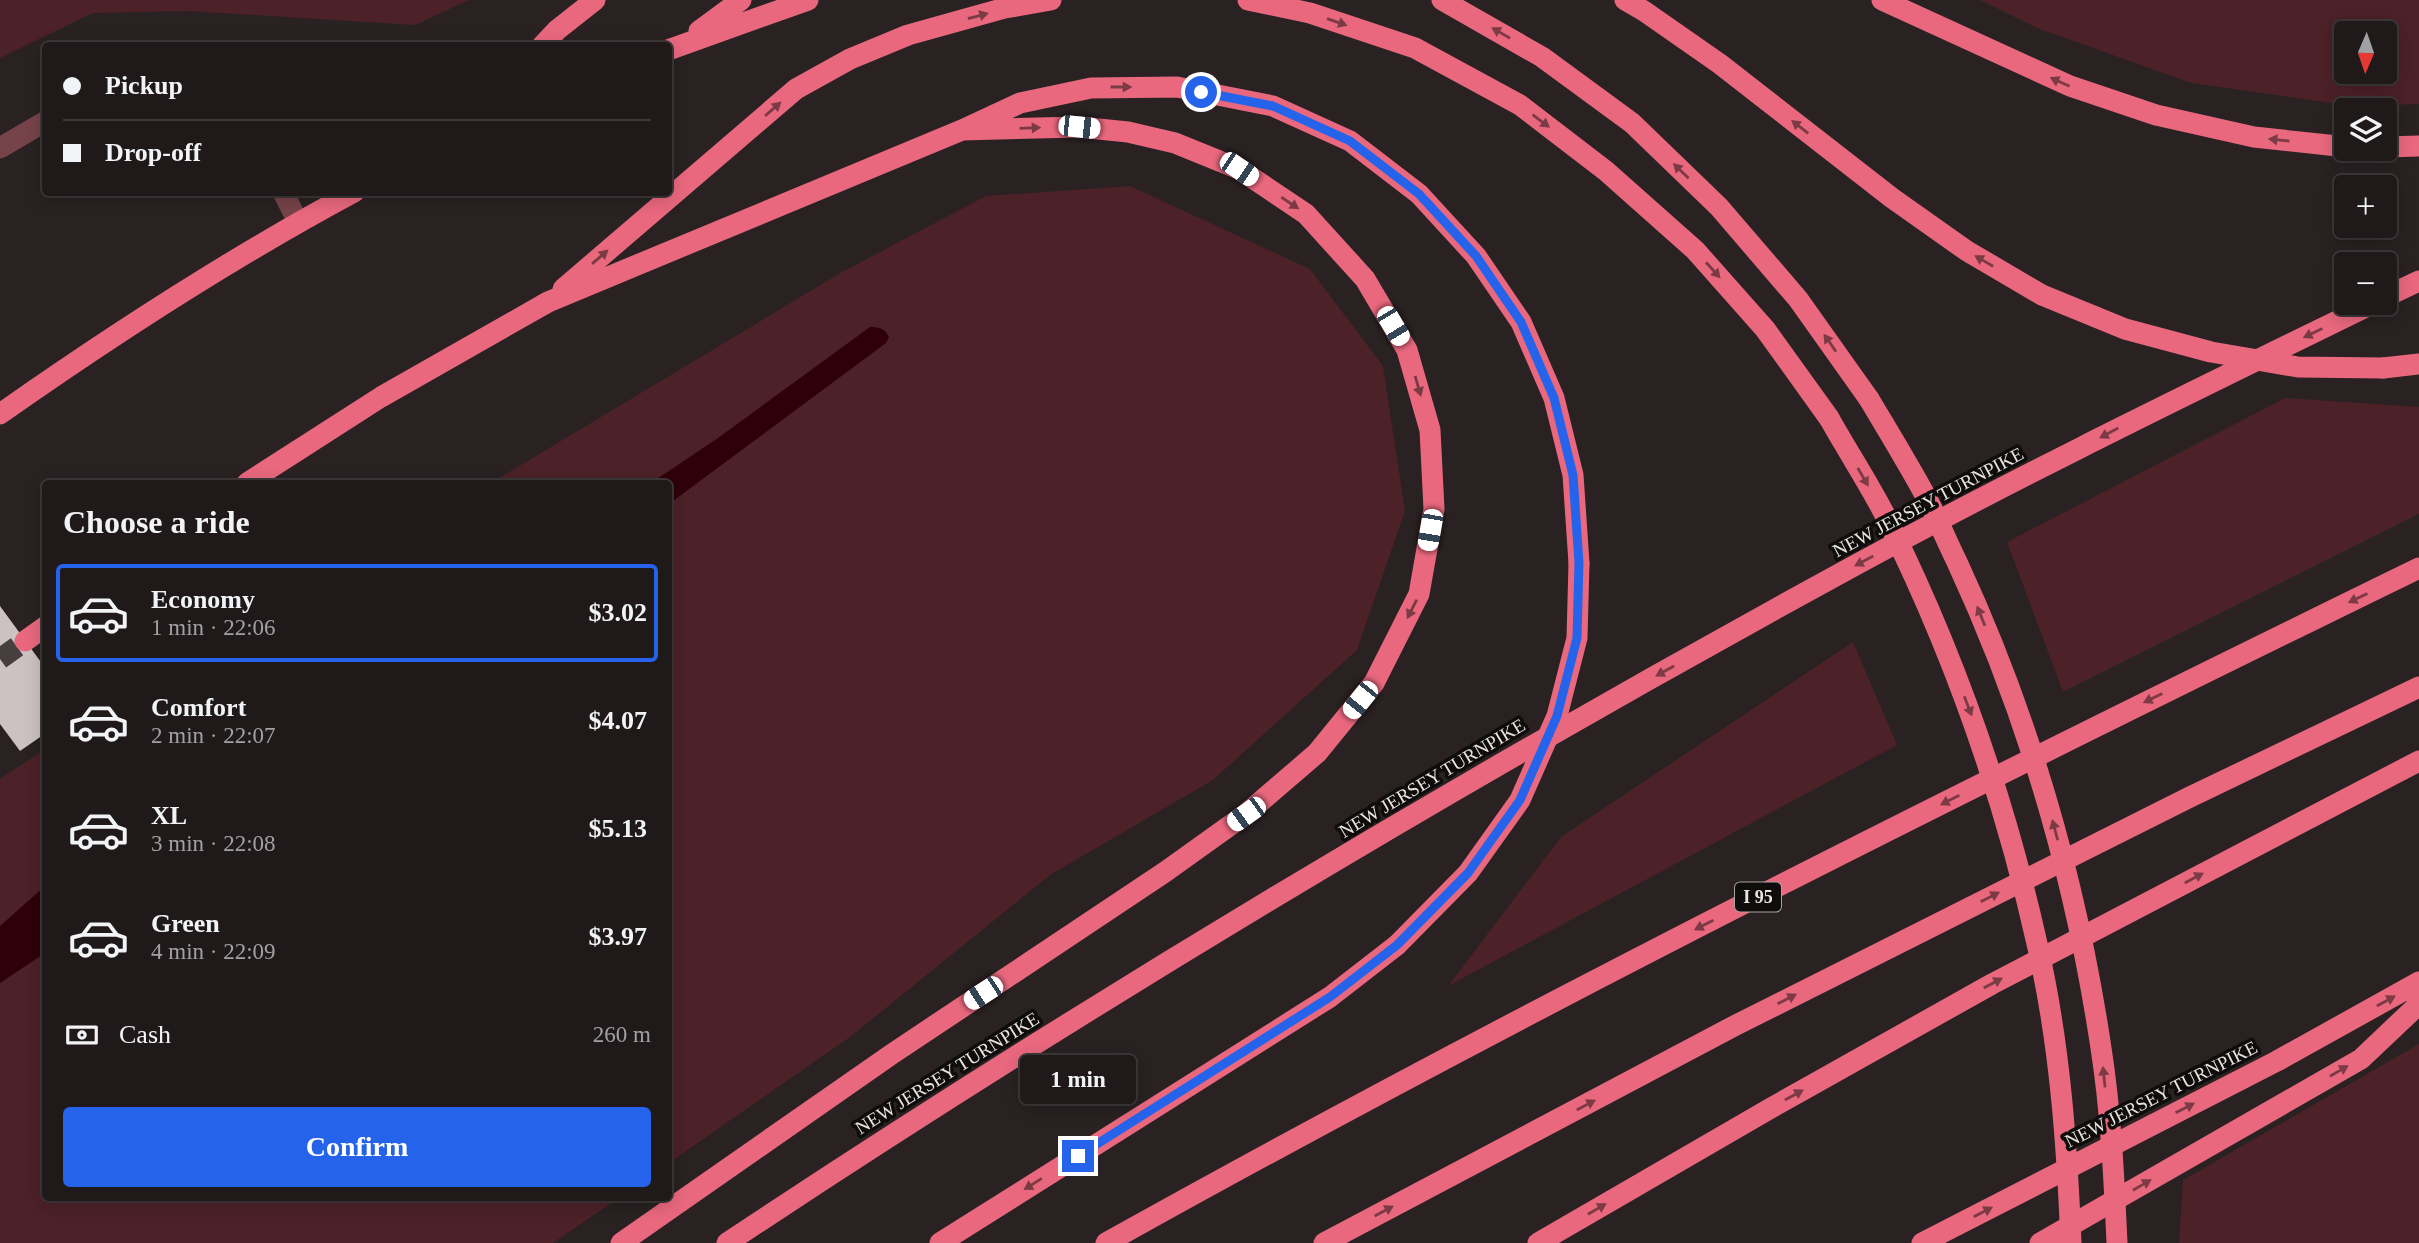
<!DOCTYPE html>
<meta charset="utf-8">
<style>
:root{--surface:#1f191a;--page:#2c2627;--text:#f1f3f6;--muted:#a1a0a2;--line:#3c3839;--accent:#2563eb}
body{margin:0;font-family:Georgia,serif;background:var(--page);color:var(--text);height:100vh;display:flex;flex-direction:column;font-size:26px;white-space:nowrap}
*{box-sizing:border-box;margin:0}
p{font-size:23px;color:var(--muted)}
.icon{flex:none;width:38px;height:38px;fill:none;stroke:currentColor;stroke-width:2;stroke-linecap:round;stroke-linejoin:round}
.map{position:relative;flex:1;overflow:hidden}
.panel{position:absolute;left:42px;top:480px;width:630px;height:721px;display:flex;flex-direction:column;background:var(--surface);border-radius:7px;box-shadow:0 4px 18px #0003,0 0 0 2px var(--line)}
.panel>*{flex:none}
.guide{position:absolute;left:42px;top:42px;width:630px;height:154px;border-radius:7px;box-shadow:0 4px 18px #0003,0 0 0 2px var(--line);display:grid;align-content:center;height:154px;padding:0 21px;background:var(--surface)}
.needle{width:46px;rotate:182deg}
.buttons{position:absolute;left:2334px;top:21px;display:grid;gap:14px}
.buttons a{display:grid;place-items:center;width:63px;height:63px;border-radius:7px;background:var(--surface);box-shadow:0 4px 18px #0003,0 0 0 2px var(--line);font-size:35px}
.end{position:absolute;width:32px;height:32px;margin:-16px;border:9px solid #2563eb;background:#fff;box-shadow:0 0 0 4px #fff}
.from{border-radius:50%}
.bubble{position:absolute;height:49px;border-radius:7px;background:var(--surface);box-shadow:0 4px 18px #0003,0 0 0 2px var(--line);font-size:23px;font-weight:700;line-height:49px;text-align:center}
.car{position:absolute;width:21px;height:42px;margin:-21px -10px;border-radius:9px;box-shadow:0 0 5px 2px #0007;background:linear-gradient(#fff 24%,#345 0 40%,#fff 0 76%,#345 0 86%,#fff 0)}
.guide b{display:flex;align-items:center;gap:24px;height:66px;font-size:26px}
.guide b+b{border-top:2px solid var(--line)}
.guide i{width:18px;height:18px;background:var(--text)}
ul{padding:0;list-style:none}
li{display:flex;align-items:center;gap:21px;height:98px;margin:0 14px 10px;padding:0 7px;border:4px solid transparent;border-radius:7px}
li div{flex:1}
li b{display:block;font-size:26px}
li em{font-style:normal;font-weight:700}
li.current{border-color:var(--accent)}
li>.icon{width:63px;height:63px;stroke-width:1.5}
h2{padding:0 21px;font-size:32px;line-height:84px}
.pay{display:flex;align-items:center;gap:18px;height:77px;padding:0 21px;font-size:26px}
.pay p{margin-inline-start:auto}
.primary-button{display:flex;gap:14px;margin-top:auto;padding:14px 21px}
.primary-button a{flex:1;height:80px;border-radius:7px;background:var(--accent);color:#fff;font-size:28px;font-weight:700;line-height:80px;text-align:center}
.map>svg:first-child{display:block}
</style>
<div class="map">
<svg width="2419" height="1243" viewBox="0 0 2419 1243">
<rect width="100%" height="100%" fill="#292122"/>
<!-- green -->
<path fill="#4c2128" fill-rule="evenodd" d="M0,0H469L415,25L188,11L93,13L0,58Z
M1980,0H2419V104L2354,106L2191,83L2037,28ZM2385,33V72H2347V33Z
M1130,186L1310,269L1383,366L1405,511L1357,650L1213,780L1050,875L850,1037L669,1163L668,483H491L842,272L986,196Z
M2285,398L2419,407V514L2063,692L2007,542Z
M1853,642L1897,745L1448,986L1561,837Z
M45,749L46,1197H620L553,1243H0V779Z
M2419,1044V1243H2179L2183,1180Z"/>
<!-- water -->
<path fill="#2f000a" d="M870,327C880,327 885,329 889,337L886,343L669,504L668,483H651L718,438Z
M45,886V953L0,983V926Z"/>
<!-- building -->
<path fill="#cdc2c3" d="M0,606L46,669V733L20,751L0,724Z"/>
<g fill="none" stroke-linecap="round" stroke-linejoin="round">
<!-- highway-tunnel -->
<path stroke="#463e3f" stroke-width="21" stroke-dasharray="21 10" stroke-linecap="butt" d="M0,659L25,641"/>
<!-- minor -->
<path stroke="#77434a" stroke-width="21" d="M0,148L46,121
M283,192L298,222"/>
<!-- highway -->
<path stroke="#e9687e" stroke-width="21" d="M1248,0L1310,13L1415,48L1520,105L1606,171L1695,250L1765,329L1829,418
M1442,0L1542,57L1632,123L1719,207L1798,299L1869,399
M1625,0L1644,11L1720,64L1892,198L1967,251L2042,295
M1882,0L2070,86L2156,115L2254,137L2347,147
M699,31L741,0
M542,46L557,30L595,0
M668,50L808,0
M2385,147L2419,146
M563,289L796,89L850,59L908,35L1005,8L1051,0
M2385,297L2419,281
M2383,368L2419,364
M0,414C114,334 231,258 354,192
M247,483L381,397L548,302L962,130L1020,103L1091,88L1177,87L1273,106L1350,141L1419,194L1476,256L1521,322L1554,398L1573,475L1579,563
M25,641L46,626
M621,1243L892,1054L1165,872L1246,814L1317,753L1374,683L1419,594L1434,509L1430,430L1407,350L1365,279L1306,214L1239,169L1175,143L1128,132L1079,127L962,130
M727,1243C1084,1006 1453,785 1830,579C2008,481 2192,392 2374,303
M940,1243L1330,997L1397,945
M1106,1243C1536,1003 1977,784 2419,568
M1324,1243L1736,1025L2190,797L2419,687
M1538,1243L1771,1108L1992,984L2419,761
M1922,1243L2277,1061L2419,982
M2040,1243L2361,1059L2419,1004"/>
<!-- highway-bridge -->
<path stroke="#e9687e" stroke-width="21" d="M2042,295L2125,329L2211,352L2298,367L2383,368
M1869,399C1888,431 1907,462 1925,495C1937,517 1946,540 1957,562C2028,715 2076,881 2101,1048C2111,1112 2114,1178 2117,1243
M1829,418C1848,452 1870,485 1887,519C1955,656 2005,799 2038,948C2060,1045 2067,1145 2071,1243
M1397,945L1468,873L1520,800L1557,716L1577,638L1579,563"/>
</g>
<!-- one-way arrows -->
<defs><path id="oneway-solid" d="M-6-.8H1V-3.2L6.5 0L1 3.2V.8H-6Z" transform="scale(1.75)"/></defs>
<g fill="#7c3a45">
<use href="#oneway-solid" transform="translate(978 16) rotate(-15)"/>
<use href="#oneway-solid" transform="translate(1337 22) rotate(19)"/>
<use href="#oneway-solid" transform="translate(1501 33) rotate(-150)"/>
<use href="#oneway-solid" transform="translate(2060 82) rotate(-156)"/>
<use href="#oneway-solid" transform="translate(1121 87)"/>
<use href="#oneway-solid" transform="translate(773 109) rotate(-41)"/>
<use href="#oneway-solid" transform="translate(1541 121) rotate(37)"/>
<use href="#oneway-solid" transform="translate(1800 127) rotate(-142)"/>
<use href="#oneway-solid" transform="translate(1030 128) rotate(-2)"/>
<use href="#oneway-solid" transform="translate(2279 140) rotate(-174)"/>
<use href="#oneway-solid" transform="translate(1681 171) rotate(-136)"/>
<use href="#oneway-solid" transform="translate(1290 203) rotate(34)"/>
<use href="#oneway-solid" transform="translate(600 257) rotate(-41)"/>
<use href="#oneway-solid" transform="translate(1984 261) rotate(-150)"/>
<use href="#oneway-solid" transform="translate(1713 270) rotate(48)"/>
<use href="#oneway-solid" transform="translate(2313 333) rotate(154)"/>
<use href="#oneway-solid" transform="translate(1830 343) rotate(-125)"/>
<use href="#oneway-solid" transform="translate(1418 386) rotate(74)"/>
<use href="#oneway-solid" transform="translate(2109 433) rotate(152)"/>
<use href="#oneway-solid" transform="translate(1863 477) rotate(60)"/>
<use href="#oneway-solid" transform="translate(1864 561) rotate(152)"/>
<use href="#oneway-solid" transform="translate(2358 598) rotate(154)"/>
<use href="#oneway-solid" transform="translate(1412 609) rotate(117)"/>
<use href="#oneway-solid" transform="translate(1981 616) rotate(-112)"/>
<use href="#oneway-solid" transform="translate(1665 671) rotate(151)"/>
<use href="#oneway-solid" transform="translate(2153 698) rotate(154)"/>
<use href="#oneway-solid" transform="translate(1968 706) rotate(69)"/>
<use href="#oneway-solid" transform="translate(1950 800) rotate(153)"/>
<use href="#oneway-solid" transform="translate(2055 830) rotate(-105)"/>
<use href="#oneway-solid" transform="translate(2194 878) rotate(-28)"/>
<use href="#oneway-solid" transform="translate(1990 897) rotate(-27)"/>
<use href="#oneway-solid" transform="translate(1704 925) rotate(153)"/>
<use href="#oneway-solid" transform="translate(1993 983) rotate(-28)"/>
<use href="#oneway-solid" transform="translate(1787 999) rotate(-27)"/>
<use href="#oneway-solid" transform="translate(2386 1001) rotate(-29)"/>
<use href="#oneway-solid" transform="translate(2339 1071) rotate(-30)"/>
<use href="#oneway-solid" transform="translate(2104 1077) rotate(-96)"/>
<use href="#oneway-solid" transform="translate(1794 1095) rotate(-29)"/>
<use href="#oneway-solid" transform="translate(1586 1105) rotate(-28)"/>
<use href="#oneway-solid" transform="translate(2185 1108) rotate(-27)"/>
<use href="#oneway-solid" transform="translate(1033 1184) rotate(148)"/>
<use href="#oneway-solid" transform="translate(2142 1185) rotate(-30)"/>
<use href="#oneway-solid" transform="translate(1597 1209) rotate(-30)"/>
<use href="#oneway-solid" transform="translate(1384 1211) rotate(-28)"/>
<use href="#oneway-solid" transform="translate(1983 1212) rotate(-27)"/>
</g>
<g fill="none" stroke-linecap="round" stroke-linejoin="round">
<!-- route -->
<path stroke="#2563eb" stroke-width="9" d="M1078,1156L1330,997L1397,945L1468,873L1520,800L1557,716L1577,638L1579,563L1573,475L1554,398L1521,322L1476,256L1419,194L1350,141L1273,106L1201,92"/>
</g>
<g text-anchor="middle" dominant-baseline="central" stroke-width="7" stroke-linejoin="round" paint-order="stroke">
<!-- shield labels -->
<rect fill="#0f0c0c" stroke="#a8a3a3" stroke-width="2" x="1735" y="882.5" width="46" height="29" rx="5"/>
<g font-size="18" font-weight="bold" fill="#e9e4e4">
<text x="1758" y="897">I 95</text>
</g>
<!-- street labels -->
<g font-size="19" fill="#e9e4e4" stroke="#0f0c0c">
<text transform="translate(1928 502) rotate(-28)">NEW JERSEY TURNPIKE</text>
<text transform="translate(1432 778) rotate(-31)">NEW JERSEY TURNPIKE</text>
<text transform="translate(947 1073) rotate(-32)">NEW JERSEY TURNPIKE</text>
<text transform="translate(2161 1094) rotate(-27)">NEW JERSEY TURNPIKE</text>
</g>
</g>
</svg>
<div class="buttons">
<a><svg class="needle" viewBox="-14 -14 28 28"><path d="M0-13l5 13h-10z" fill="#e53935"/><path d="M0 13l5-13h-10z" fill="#a1a0a2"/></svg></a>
<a><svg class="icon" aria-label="layers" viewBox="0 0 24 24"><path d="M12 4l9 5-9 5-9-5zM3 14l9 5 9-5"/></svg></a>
<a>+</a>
<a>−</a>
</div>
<i class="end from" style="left:1201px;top:92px"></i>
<i class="end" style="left:1078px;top:1156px"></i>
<div class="bubble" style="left:1020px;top:1055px;width:116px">1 min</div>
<i class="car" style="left:1079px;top:127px;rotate:96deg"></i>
<i class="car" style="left:1239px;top:169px;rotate:124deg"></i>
<i class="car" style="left:1393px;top:326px;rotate:149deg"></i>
<i class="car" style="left:1430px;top:530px;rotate:190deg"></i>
<i class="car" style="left:1360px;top:700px;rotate:219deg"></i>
<i class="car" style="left:1246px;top:814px;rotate:234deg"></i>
<i class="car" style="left:983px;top:993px;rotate:237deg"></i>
<div class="guide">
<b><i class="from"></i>Pickup</b>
<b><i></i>Drop-off</b>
</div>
<section class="panel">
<h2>Choose a ride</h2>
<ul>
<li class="current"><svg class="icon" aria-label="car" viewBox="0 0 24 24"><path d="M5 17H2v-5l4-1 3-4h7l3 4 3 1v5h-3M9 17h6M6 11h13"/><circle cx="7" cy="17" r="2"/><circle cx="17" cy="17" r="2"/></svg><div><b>Economy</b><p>1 min · 22:06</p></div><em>$3.02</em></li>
<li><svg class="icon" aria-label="car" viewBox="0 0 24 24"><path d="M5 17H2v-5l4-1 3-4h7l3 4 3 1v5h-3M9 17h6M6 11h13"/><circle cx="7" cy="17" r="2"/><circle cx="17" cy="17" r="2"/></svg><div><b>Comfort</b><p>2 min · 22:07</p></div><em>$4.07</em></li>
<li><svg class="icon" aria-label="car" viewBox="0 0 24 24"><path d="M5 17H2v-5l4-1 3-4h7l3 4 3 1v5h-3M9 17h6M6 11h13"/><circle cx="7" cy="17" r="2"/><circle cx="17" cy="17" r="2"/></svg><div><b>XL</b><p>3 min · 22:08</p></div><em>$5.13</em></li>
<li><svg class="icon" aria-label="car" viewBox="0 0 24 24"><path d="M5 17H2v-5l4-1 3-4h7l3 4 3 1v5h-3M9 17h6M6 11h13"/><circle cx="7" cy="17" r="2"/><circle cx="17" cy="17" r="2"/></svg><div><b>Green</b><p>4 min · 22:09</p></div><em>$3.97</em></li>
</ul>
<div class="pay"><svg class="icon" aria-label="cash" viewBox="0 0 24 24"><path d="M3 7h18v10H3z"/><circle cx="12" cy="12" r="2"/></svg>Cash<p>260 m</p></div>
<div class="primary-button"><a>Confirm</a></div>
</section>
</div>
